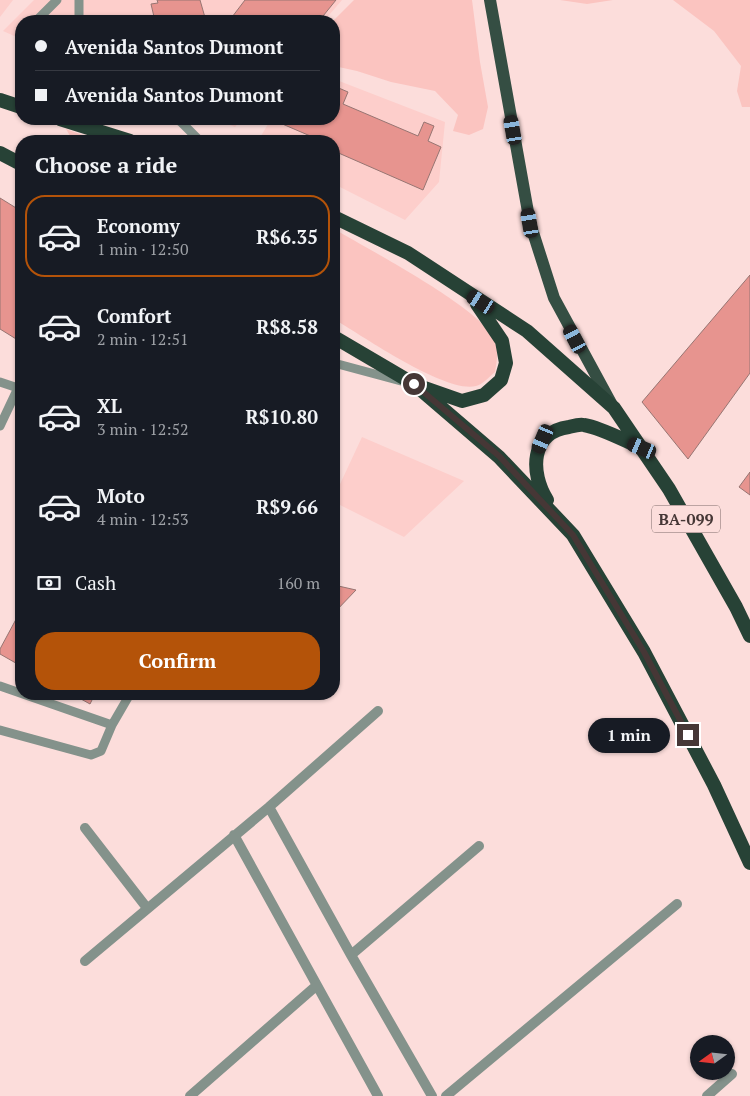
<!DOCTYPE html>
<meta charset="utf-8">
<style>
:root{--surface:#171b24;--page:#20242c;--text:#f1f3f6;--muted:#9ea1a6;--line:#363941;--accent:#b45309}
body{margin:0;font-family:"PT Serif",serif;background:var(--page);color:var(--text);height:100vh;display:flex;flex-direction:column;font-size:19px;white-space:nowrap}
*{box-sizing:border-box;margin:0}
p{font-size:16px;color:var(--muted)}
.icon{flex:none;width:28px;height:28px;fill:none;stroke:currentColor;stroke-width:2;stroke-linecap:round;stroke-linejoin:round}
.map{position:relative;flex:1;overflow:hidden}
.drawer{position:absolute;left:15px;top:135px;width:325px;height:565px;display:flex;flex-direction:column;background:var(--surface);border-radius:20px;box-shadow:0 1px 4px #0004}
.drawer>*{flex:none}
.guide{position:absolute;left:15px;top:15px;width:325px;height:110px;border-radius:20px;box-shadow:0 1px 4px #0004;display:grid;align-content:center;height:110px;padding:0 20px;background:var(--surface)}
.needle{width:32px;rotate:255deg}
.tools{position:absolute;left:690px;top:1035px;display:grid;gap:10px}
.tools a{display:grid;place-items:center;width:45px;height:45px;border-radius:50%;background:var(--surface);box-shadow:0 1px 4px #0004;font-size:25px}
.end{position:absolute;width:22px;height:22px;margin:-11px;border:6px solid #463736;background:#fff;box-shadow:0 0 0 2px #fff}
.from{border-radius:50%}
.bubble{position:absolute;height:35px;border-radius:18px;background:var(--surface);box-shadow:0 1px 4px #0004;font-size:16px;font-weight:800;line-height:35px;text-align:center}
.car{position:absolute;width:15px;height:30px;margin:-15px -8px;border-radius:6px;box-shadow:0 0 4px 1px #0007;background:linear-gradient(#222 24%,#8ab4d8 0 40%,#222 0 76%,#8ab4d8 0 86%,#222 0)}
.guide b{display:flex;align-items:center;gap:18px;height:48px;font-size:19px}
.guide b+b{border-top:1px solid var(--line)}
.guide i{width:12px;height:12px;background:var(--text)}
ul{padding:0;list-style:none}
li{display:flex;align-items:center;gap:15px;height:82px;margin:0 10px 8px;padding:0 10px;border:2px solid transparent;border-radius:20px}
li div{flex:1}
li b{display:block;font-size:19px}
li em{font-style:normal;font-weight:800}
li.current{border-color:var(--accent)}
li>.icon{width:45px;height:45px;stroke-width:1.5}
h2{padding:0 20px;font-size:22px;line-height:60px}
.pay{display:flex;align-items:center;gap:12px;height:55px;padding:0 20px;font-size:19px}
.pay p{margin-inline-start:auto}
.cta{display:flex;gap:10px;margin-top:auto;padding:10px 20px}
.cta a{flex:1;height:58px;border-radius:20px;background:var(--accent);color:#fff;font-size:20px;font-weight:800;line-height:58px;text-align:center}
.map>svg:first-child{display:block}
</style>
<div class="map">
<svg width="750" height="1096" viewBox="0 0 750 1096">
<rect width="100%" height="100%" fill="#fcdddb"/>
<!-- built -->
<path fill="#fdcecb" d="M0,0H13L0,17Z
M34,0H342L324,21H21V39L3,31Z
M334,79L445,122L439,182L405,220L334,184V141H258L271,119H334Z
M215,119H242L235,127Z
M362,437L464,481L404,537L334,502V497Z"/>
<!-- green -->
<path fill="#fbc4c0" d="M354,0H472L480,62L488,107L483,129L469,135L453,131L458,115L435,91L391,82L357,71L334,66L333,21Z
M560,0H613L587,4Z
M673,0H750V107H742L737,91L741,66L714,31Z
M66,129L99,141H100H73Z
M334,229C366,248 481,308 494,339C499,350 497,361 495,372C490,376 482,385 476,386C446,394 361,335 334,319Z"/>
<!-- building -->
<path fill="#e7948f" stroke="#977572" d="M157,0H200L206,21H155L151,4L158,3Z
M245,0H336L319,21H229Z
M334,86L348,92L343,104L418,136L424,122L434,126L428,141L441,147L423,190L334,151V141H322L280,123L282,119H334Z
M0,198L21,211V342L0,329Z
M750,275V373L688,459L642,402Z
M750,472V495L739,487Z
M334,585L356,590L334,613Z
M21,610V666L0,654V649Z
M72,694H95L90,704Z"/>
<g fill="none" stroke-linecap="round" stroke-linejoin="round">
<!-- service -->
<path stroke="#84928b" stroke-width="9" d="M79,0V21
M36,21L57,0
M171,119L180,121L200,141
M334,363L401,381
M0,382L21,389
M0,426L18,388
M0,686L112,725
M0,730L91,755L101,751L112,725L130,694"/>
<!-- minor -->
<path stroke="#84928b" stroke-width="10" d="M269,807L351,955L432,1096
M85,828L147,908
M234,835L378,1096
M351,955L479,846
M85,961L269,807L378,711
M190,1096L316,986
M446,1096L677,904
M707,1096L732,1074"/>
<!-- primary -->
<path stroke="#354e43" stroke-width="12" d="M490,0L530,223L554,298L611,403"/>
<!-- trunk -->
<path stroke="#274236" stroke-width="14" d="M0,100L21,107
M60,119L130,141
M0,153L21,164
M334,217L408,253L527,331L614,408L669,489L736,607L750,636
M334,337L414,384L499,457L573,535L644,652L714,785L750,863
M422,387L462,401L484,395L501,380L506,363L502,341L477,304
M547,500C530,473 530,432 569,427C573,426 579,424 584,425C602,428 625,441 642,448"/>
</g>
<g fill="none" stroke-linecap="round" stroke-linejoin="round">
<!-- route -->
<path stroke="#463736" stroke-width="6" d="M414,384L499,456L573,535L644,652L688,735"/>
</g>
<g text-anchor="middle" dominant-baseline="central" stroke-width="4" stroke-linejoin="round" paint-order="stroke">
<!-- shield labels -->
<rect fill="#fcdddb" stroke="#7d6968" stroke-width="1" x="652" y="505.5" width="68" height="27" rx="4"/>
<g font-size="16" font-weight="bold" fill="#463736">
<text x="686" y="519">BA-099</text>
</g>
</g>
</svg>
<div class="tools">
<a><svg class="needle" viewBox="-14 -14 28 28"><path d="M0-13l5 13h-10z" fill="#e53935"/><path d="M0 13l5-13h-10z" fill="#9ea1a6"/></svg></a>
</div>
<i class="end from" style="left:414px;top:384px"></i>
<i class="end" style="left:688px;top:735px"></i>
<div class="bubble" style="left:588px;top:718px;width:82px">1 min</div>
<i class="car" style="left:513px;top:130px;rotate:350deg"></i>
<i class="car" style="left:530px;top:223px;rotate:350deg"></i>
<i class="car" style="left:481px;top:302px;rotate:303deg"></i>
<i class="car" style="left:575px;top:339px;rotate:332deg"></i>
<i class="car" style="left:543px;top:439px;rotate:203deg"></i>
<i class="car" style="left:642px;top:448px;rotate:293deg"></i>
<div class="guide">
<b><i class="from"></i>Avenida Santos Dumont</b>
<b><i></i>Avenida Santos Dumont</b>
</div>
<section class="drawer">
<h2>Choose a ride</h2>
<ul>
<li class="current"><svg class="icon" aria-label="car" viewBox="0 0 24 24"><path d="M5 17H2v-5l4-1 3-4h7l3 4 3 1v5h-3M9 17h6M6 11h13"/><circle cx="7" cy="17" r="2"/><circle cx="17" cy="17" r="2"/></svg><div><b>Economy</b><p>1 min · 12:50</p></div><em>R$6.35</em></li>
<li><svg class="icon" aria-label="car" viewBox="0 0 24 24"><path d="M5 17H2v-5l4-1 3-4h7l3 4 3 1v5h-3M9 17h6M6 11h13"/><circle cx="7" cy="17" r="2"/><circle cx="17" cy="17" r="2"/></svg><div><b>Comfort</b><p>2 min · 12:51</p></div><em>R$8.58</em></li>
<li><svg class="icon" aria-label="car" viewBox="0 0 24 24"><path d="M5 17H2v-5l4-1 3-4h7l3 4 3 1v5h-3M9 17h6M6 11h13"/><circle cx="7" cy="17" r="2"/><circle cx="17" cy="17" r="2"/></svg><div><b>XL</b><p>3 min · 12:52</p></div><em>R$10.80</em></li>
<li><svg class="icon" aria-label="car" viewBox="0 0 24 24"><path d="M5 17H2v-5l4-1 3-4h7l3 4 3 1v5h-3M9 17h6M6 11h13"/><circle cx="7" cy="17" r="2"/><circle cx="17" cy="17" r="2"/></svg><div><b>Moto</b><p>4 min · 12:53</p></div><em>R$9.66</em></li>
</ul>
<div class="pay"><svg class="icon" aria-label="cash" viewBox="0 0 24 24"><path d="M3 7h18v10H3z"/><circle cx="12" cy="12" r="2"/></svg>Cash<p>160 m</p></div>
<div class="cta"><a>Confirm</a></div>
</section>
</div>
